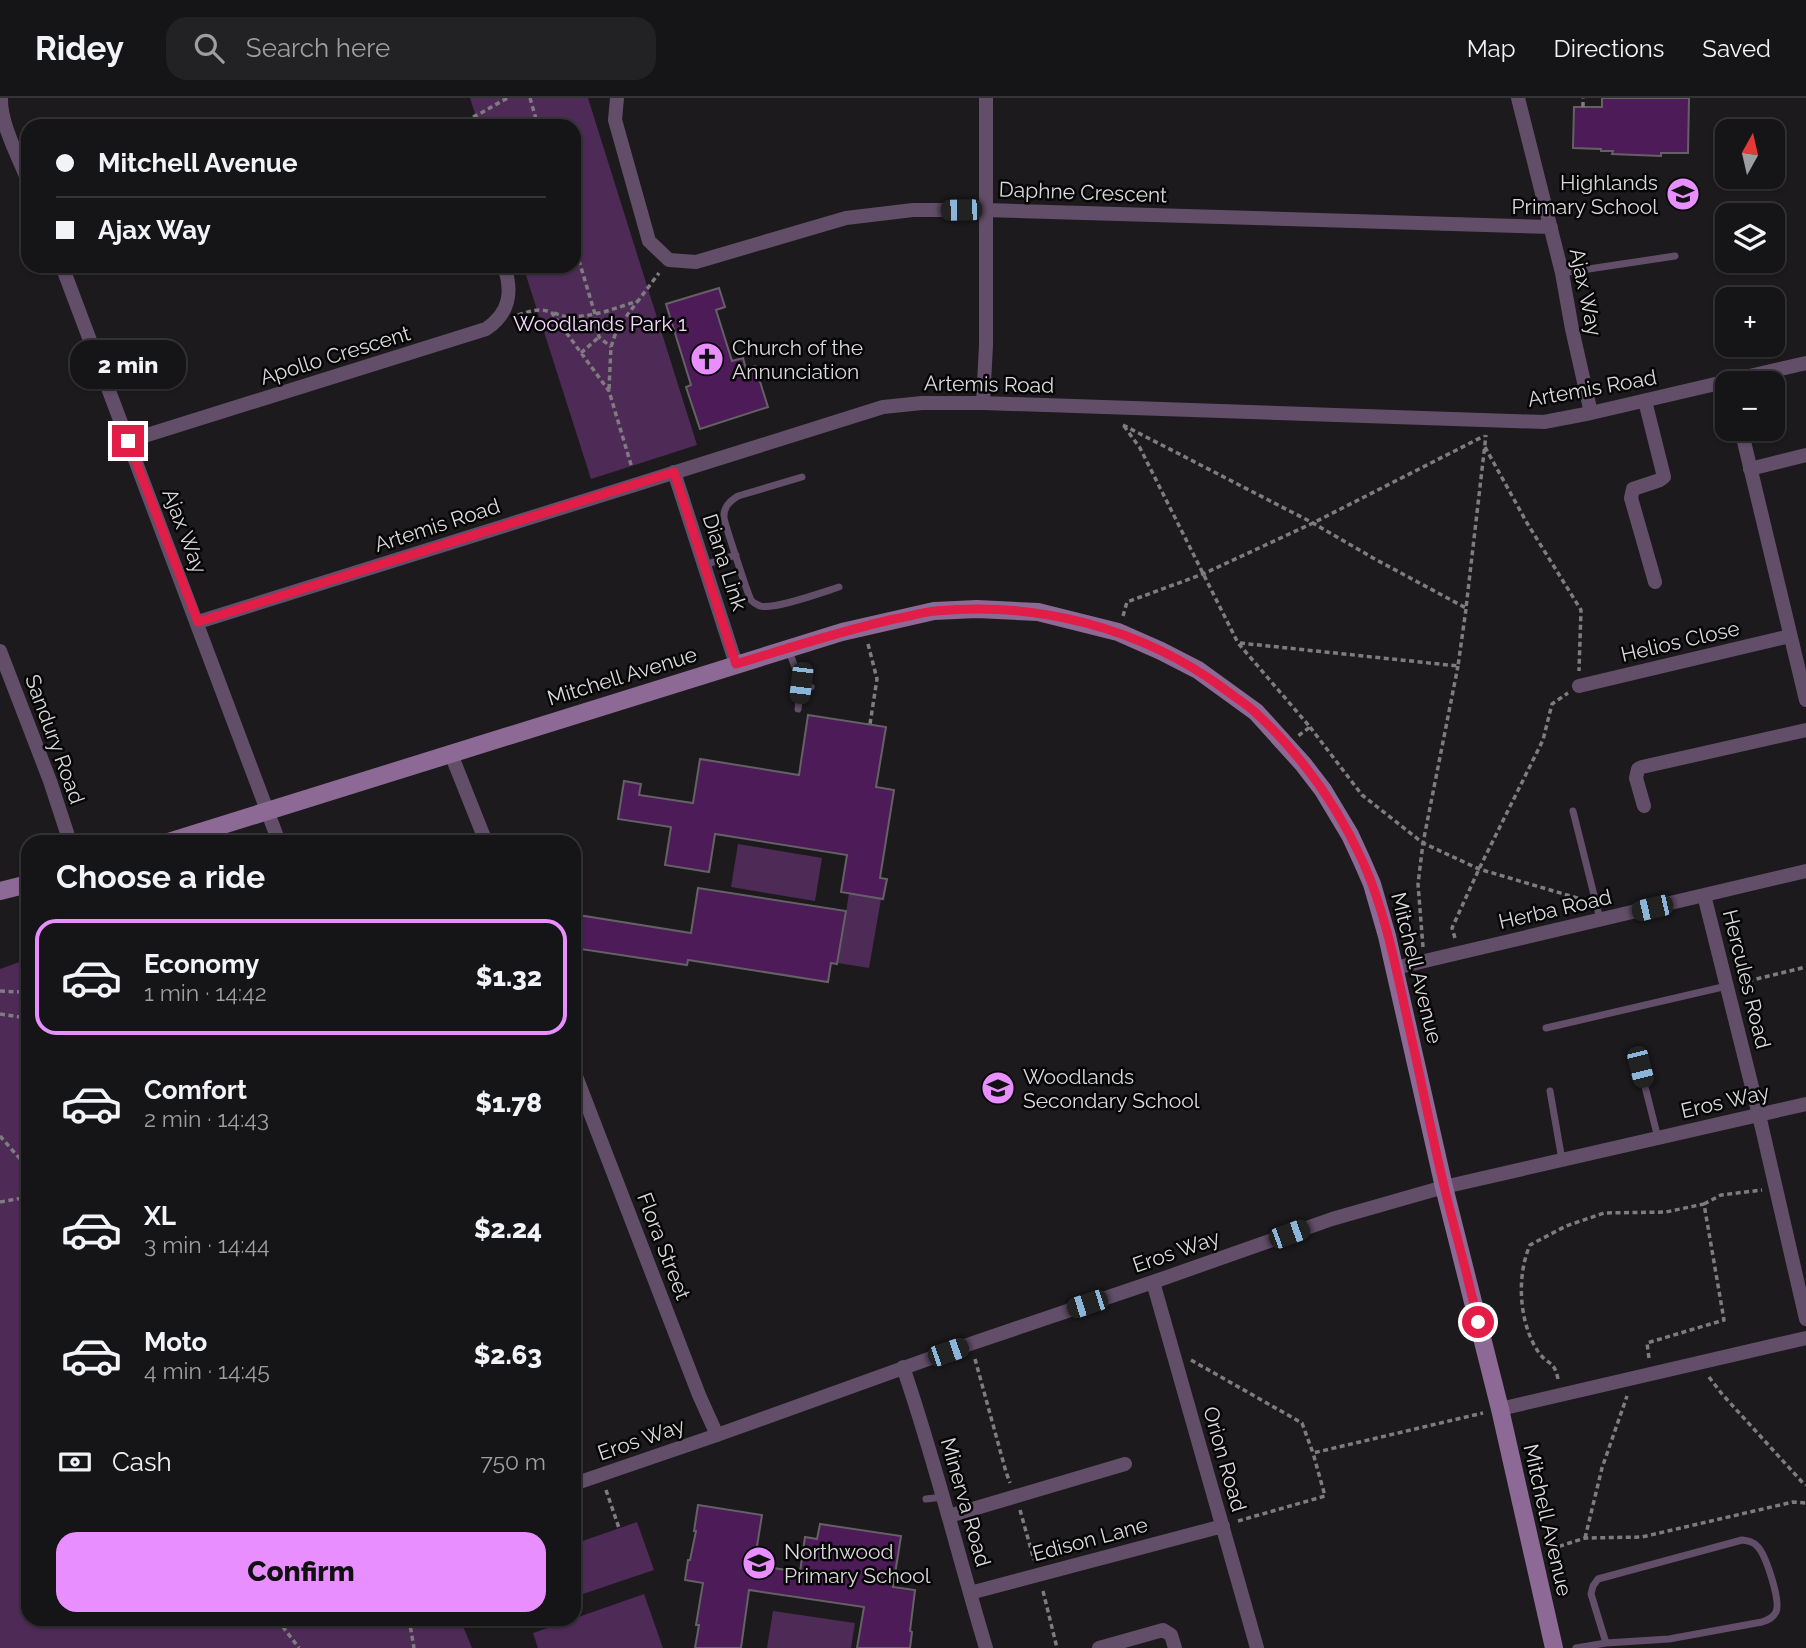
<!DOCTYPE html>
<meta charset="utf-8">
<style>
:root{--surface:#151416;--page:#222123;--text:#f1f3f6;--muted:#9d9ea1;--line:#343335;--accent:#e88eff}
body{margin:0;font-family:Raleway,sans-serif;background:var(--page);color:var(--text);height:100vh;display:flex;flex-direction:column;font-size:26px;white-space:nowrap}
*{box-sizing:border-box;margin:0}
p{font-size:23px;color:var(--muted)}
.icon{flex:none;width:38px;height:38px;fill:none;stroke:currentColor;stroke-width:2;stroke-linecap:round;stroke-linejoin:round}
.map{position:relative;flex:1;overflow:hidden}
.sheet{position:absolute;left:21px;top:737px;width:560px;height:791px;display:flex;flex-direction:column;background:var(--surface);border-radius:21px;box-shadow:0 2px 5px #0004,0 0 0 2px var(--line)}
.sheet>*{flex:none}
.guide{position:absolute;left:21px;top:21px;width:560px;height:154px;border-radius:21px;box-shadow:0 2px 5px #0004,0 0 0 2px var(--line);display:grid;align-content:center;height:154px;padding:0 35px;background:var(--surface)}
.needle{width:46px;rotate:8deg}
.tools{position:absolute;left:1715px;top:21px;display:grid;gap:14px}
.tools a{display:grid;place-items:center;width:70px;height:70px;border-radius:14px;background:var(--surface);box-shadow:0 2px 5px #0004,0 0 0 2px var(--line);font-size:35px}
.end{position:absolute;width:32px;height:32px;margin:-16px;border:9px solid #e11d48;background:#fff;box-shadow:0 0 0 4px #fff}
.from{border-radius:50%}
.bubble{position:absolute;height:49px;border-radius:21px;background:var(--surface);box-shadow:0 2px 5px #0004,0 0 0 2px var(--line);font-size:23px;font-weight:800;line-height:49px;text-align:center}
.car{position:absolute;width:21px;height:42px;margin:-21px -10px;border-radius:9px;box-shadow:0 0 5px 2px #0007;background:linear-gradient(#222 24%,#8ab4d8 0 40%,#222 0 76%,#8ab4d8 0 86%,#222 0)}
.guide b{display:flex;align-items:center;gap:24px;height:66px;font-size:26px}
.guide b+b{border-top:2px solid var(--line)}
.guide i{width:18px;height:18px;background:var(--text)}
ul{padding:0;list-style:none}
li{display:flex;align-items:center;gap:21px;height:116px;margin:0 14px 10px;padding:0 21px;border:4px solid transparent;border-radius:21px}
li div{flex:1}
li b{display:block;font-size:26px}
li em{font-style:normal;font-weight:800}
li.active{border-color:var(--accent)}
li>.icon{width:63px;height:63px;stroke-width:1.5}
h2{padding:0 35px;font-size:32px;line-height:84px}
.pay{display:flex;align-items:center;gap:18px;height:77px;padding:0 35px;font-size:26px}
.pay p{margin-inline-start:auto}
.cta{display:flex;gap:14px;margin-top:auto;padding:14px 35px}
.cta a{flex:1;height:80px;border-radius:21px;background:var(--accent);color:#111;font-size:28px;font-weight:800;line-height:80px;text-align:center}
header{display:flex;align-items:center;gap:42px;box-sizing:border-box;height:98px;padding:0 35px;background:var(--surface);border-bottom:2px solid var(--line)}
header strong{font-size:33px}
nav{display:flex;gap:38px;margin-inline-start:auto;font-size:24px}
.search{width:490px;height:63px;background:var(--page);display:flex;align-items:center;gap:18px;box-sizing:border-box;padding:0 24px;border-radius:21px;color:var(--muted);font-size:26px}
.map>svg:first-child{display:block}
</style>
<header>
<strong>Ridey</strong>
<div class="search"><svg class="icon" aria-label="search" viewBox="0 0 24 24"><circle cx="10" cy="10" r="6"/><path d="M15 15l6 6"/></svg>Search here</div>
<nav><a>Map</a><a>Directions</a><a>Saved</a></nav>
</header>
<div class="map">
<svg width="1806" height="1550" viewBox="0 0 1806 1550">
<rect width="100%" height="100%" fill="#1c1a1d"/>
<!-- green -->
<path fill="#4d2b56" d="M470,0H588L697,347L591,381L523,168H574V28H479Z
M738,746L822,760L815,803L731,789Z
M849,795L881,801L869,870L838,865Z
M25,862L28,871V1521H460L472,1550H0V871Z
M637,1424L654,1472L574,1499V1446Z
M644,1496L663,1550H538L533,1535Z
M773,1513L855,1525L851,1550H767Z"/>
<!-- building -->
<path fill="#4c1b58" stroke="#646165" stroke-width="2" d="M1602,0H1689L1688,55H1661V58L1612,56L1613,53H1601V51L1573,50L1574,9H1602Z
M719,190L725,209L716,212L732,263L743,260L746,271L755,268L768,309L700,331L686,289L691,287L666,206Z
M808,617L886,629L876,689L894,692L880,780L887,781L883,801L841,794L847,757L715,736L709,774L665,767L671,729L618,721L624,683L641,686L639,697L693,705L700,661L799,677Z
M698,790L846,813L837,866L831,865L828,884L688,862L687,867L574,850L578,817L691,835Z
M698,1407L762,1417L754,1467L800,1474L805,1439L817,1441L820,1426L901,1438L893,1489L915,1492L910,1533L912,1534L910,1550H857L864,1509L749,1492L741,1550H695L699,1527H696L703,1485L685,1482L688,1462H690L696,1433H694Z"/>
<g fill="none" stroke-linecap="round" stroke-linejoin="round">
<!-- path -->
<path stroke="#7e7c7f" stroke-width="3.5" stroke-dasharray="5 3.5" stroke-linecap="butt" d="M530,0L538,28
M1583,9V0
M465,22C481,17 493,7 508,0
M574,146L595,216L599,239L611,249
M554,215L566,219L585,218L604,214L638,203L659,175
M518,217C531,213 540,209 552,215L609,293L632,370
M581,255L599,239
M609,291L611,249L617,231L637,204
M1123,327L1313,425L1373,460L1466,510L1486,337
M1124,328L1140,350L1238,545L1310,629L1298,638
M1485,349L1527,425L1581,512L1579,573
M1123,518L1127,504L1203,476L1313,425L1484,338
M1240,545L1458,568L1466,511
M868,546L877,581L870,626
M1310,629L1362,697L1423,745L1479,771L1584,802
M1455,840L1452,830L1479,771L1543,642L1552,606L1568,595
M1423,849L1418,786L1423,745L1458,568
M1740,885L1806,869
M0,893L21,894L28,899
M0,916L28,920
M0,1038L28,1070
M0,1104L28,1099
M1704,1106L1721,1097L1762,1092
M975,1261L1006,1374L1010,1385
M1191,1262L1302,1325L1313,1355L1483,1315
M1709,1279L1722,1296L1803,1385L1806,1387
M1558,1281C1554,1262 1549,1268 1539,1255C1519,1226 1516,1179 1530,1147L1566,1128L1604,1115L1666,1114L1704,1106L1724,1222L1647,1245L1649,1260
M606,1392L619,1430
M1020,1412L1034,1462
M1238,1423L1325,1398L1313,1355
M1585,1440L1602,1370L1627,1298
M1551,1451L1585,1440L1642,1439L1793,1404L1806,1405
M1043,1493L1057,1550
M279,1521L283,1529L299,1550
M409,1521L414,1550"/>
<!-- lane -->
<path stroke="#634e69" stroke-width="7" d="M1562,175L1675,158
M802,379L738,398C730,403 723,409 724,420C725,426 748,497 751,502C752,504 758,507 760,508C774,512 823,494 839,489
M704,467L736,457
M789,553L801,585L811,589
M798,611L801,585
M1573,713L1600,821
M1546,930L1727,888
M1640,969L1658,1040
M1550,993L1562,1062
M926,1401L943,1399
M1576,1550L1606,1545L1669,1541L1762,1524C1768,1522 1773,1520 1776,1514C1781,1503 1766,1458 1758,1449C1754,1444 1749,1443 1742,1442L1598,1481L1593,1488L1591,1496L1606,1545"/>
<!-- street -->
<path stroke="#634e69" stroke-width="14" d="M1,0C0,25 19,60 28,83
M617,0L615,22L649,143L669,162L696,164L846,120L913,112H986L1551,129
M1518,0L1562,175L1572,231L1591,315
M62,168L279,744
M1645,303L1664,379L1660,382L1633,391L1631,400L1655,484
M983,305L986,247V0
M1741,331L1806,602
M128,343L486,231C510,215 513,194 504,168
M1750,371L1806,357
M674,374L736,566
M198,524L883,309L922,305H983L1544,324L1591,315L1806,265
M0,553L50,683L70,744
M1579,588L1790,538
M451,656L486,744
M1644,708L1636,680L1638,671L1642,669L1806,632
M1704,797L1759,1017L1806,1221
M1395,870L1806,773
M574,973L699,1297L717,1337
M1153,1184L1257,1550
M903,1269C935,1362 958,1457 986,1550
M1500,1311L1806,1240
M574,1386L717,1337L970,1246L1153,1184L1332,1121L1444,1089L1806,1006
M949,1418L1125,1366
M970,1495L1223,1428
M1099,1550L1163,1532L1171,1537L1175,1550"/>
<!-- secondary -->
<path stroke="#8d6a96" stroke-width="18" d="M168,744L842,534L934,513L977,511L1038,514L1118,534L1161,553L1198,572L1256,614L1303,666L1323,692L1350,737L1362,763L1372,786L1387,838L1444,1089L1500,1311L1554,1550
M0,793L28,786"/>
</g>
<g fill="none" stroke-linecap="round" stroke-linejoin="round">
<!-- route -->
<path stroke="#e11d48" stroke-width="9" d="M128,343L198,524L674,374L736,566C789,550 841,533 894,521C908,519 922,514 936,513C1037,503 1141,530 1223,590C1234,599 1247,606 1257,616C1301,657 1338,709 1363,764C1388,819 1400,891 1414,951C1424,997 1433,1042 1444,1088C1455,1133 1468,1178 1478,1224"/>
</g>
<!-- icons -->
<defs>
<symbol id="school-disc" viewBox="-11 -11 22 22"><circle r="9.5" fill="#e88eff" stroke="#060607"/><path d="M0-5L7-2L0 1L-7-2ZM-4 1L0 2.5L4 1V4Q0 6-4 4Z" fill="#111"/></symbol>
<symbol id="church-disc" viewBox="-11 -11 22 22"><circle r="9.5" fill="#e88eff" stroke="#060607"/><path d="M-1.2-6h2.4v3.5h3.3v2.4h-3.3V6h-2.4V-.1h-3.3v-2.4h3.3Z" fill="#111"/></symbol>
</defs>
<g fill-rule="evenodd">
<use href="#school-disc" x="1664" y="77" width="38" height="38"/>
<use href="#church-disc" x="688" y="242" width="38" height="38"/>
<use href="#school-disc" x="979" y="971" width="38" height="38"/>
<use href="#school-disc" x="740" y="1446" width="38" height="38"/>
</g>
<g text-anchor="middle" dominant-baseline="central" stroke-width="5" stroke-linejoin="round" paint-order="stroke">
<!-- poi labels -->
<g font-size="21" fill="#dbd9db" stroke="#060607" text-anchor="start">
<text x="1658" y="84" text-anchor="end">Highlands<tspan x="1658" dy="24">Primary School</tspan></text>
<text x="732" y="249">Church of the<tspan x="732" dy="24">Annunciation</tspan></text>
<text x="1023" y="978">Woodlands<tspan x="1023" dy="24">Secondary School</tspan></text>
<text x="784" y="1453">Northwood<tspan x="784" dy="24">Primary School</tspan></text>
</g>
<!-- street labels -->
<g font-size="21" fill="#dbd9db" stroke="#060607">
<text transform="translate(1083 94) rotate(2)">Daphne Crescent</text>
<text transform="translate(1586 194) rotate(78)">Ajax Way</text>
<text transform="translate(335 257) rotate(-17)">Apollo Crescent</text>
<text transform="translate(989 286) rotate(1)">Artemis Road</text>
<text transform="translate(1592 290) rotate(-10)">Artemis Road</text>
<text transform="translate(437 427) rotate(-18)">Artemis Road</text>
<text transform="translate(185 433) rotate(69)">Ajax Way</text>
<text transform="translate(725 464) rotate(72)">Diana Link</text>
<text transform="translate(1680 543) rotate(-13)">Helios Close</text>
<text transform="translate(622 578) rotate(-17)">Mitchell Avenue</text>
<text transform="translate(55 641) rotate(70)">Sandury Road</text>
<text transform="translate(1555 811) rotate(-13)">Herba Road</text>
<text transform="translate(1417 870) rotate(76)">Mitchell Avenue</text>
<text transform="translate(1747 881) rotate(76)">Hercules Road</text>
<text transform="translate(1725 1003) rotate(-13)">Eros Way</text>
<text transform="translate(664 1148) rotate(69)">Flora Street</text>
<text transform="translate(1176 1153) rotate(-19)">Eros Way</text>
<text transform="translate(641 1341) rotate(-19)">Eros Way</text>
<text transform="translate(1225 1361) rotate(74)">Orion Road</text>
<text transform="translate(966 1404) rotate(74)">Minerva Road</text>
<text transform="translate(1548 1422) rotate(77)">Mitchell Avenue</text>
<text transform="translate(1090 1441) rotate(-15)">Edison Lane</text>
</g>
<!-- park labels -->
<g font-size="21" fill="#f5d8fc" stroke="#060607">
<text x="600" y="225">Woodlands Park 1</text>
</g>
</g>
</svg>
<div class="tools">
<a><svg class="needle" viewBox="-14 -14 28 28"><path d="M0-13l5 13h-10z" fill="#e53935"/><path d="M0 13l5-13h-10z" fill="#9d9ea1"/></svg></a>
<a><svg class="icon" aria-label="layers" viewBox="0 0 24 24"><path d="M12 4l9 5-9 5-9-5zM3 14l9 5 9-5"/></svg></a>
<a>+</a>
<a>−</a>
</div>
<i class="end from" style="left:1478px;top:1224px"></i>
<i class="end" style="left:128px;top:343px"></i>
<div class="bubble" style="left:70px;top:242px;width:116px">2 min</div>
<i class="car" style="left:961px;top:112px;rotate:269deg"></i>
<i class="car" style="left:801px;top:585px;rotate:187deg"></i>
<i class="car" style="left:1652px;top:810px;rotate:257deg"></i>
<i class="car" style="left:1640px;top:969px;rotate:166deg"></i>
<i class="car" style="left:1289px;top:1136px;rotate:70deg"></i>
<i class="car" style="left:1087px;top:1206px;rotate:252deg"></i>
<i class="car" style="left:948px;top:1254px;rotate:71deg"></i>
<div class="guide">
<b><i class="from"></i>Mitchell Avenue</b>
<b><i></i>Ajax Way</b>
</div>
<section class="sheet">
<h2>Choose a ride</h2>
<ul>
<li class="active"><svg class="icon" aria-label="car" viewBox="0 0 24 24"><path d="M5 17H2v-5l4-1 3-4h7l3 4 3 1v5h-3M9 17h6M6 11h13"/><circle cx="7" cy="17" r="2"/><circle cx="17" cy="17" r="2"/></svg><div><b>Economy</b><p>1 min · 14:42</p></div><em>$1.32</em></li>
<li><svg class="icon" aria-label="car" viewBox="0 0 24 24"><path d="M5 17H2v-5l4-1 3-4h7l3 4 3 1v5h-3M9 17h6M6 11h13"/><circle cx="7" cy="17" r="2"/><circle cx="17" cy="17" r="2"/></svg><div><b>Comfort</b><p>2 min · 14:43</p></div><em>$1.78</em></li>
<li><svg class="icon" aria-label="car" viewBox="0 0 24 24"><path d="M5 17H2v-5l4-1 3-4h7l3 4 3 1v5h-3M9 17h6M6 11h13"/><circle cx="7" cy="17" r="2"/><circle cx="17" cy="17" r="2"/></svg><div><b>XL</b><p>3 min · 14:44</p></div><em>$2.24</em></li>
<li><svg class="icon" aria-label="car" viewBox="0 0 24 24"><path d="M5 17H2v-5l4-1 3-4h7l3 4 3 1v5h-3M9 17h6M6 11h13"/><circle cx="7" cy="17" r="2"/><circle cx="17" cy="17" r="2"/></svg><div><b>Moto</b><p>4 min · 14:45</p></div><em>$2.63</em></li>
</ul>
<div class="pay"><svg class="icon" aria-label="cash" viewBox="0 0 24 24"><path d="M3 7h18v10H3z"/><circle cx="12" cy="12" r="2"/></svg>Cash<p>750 m</p></div>
<div class="cta"><a>Confirm</a></div>
</section>
</div>
